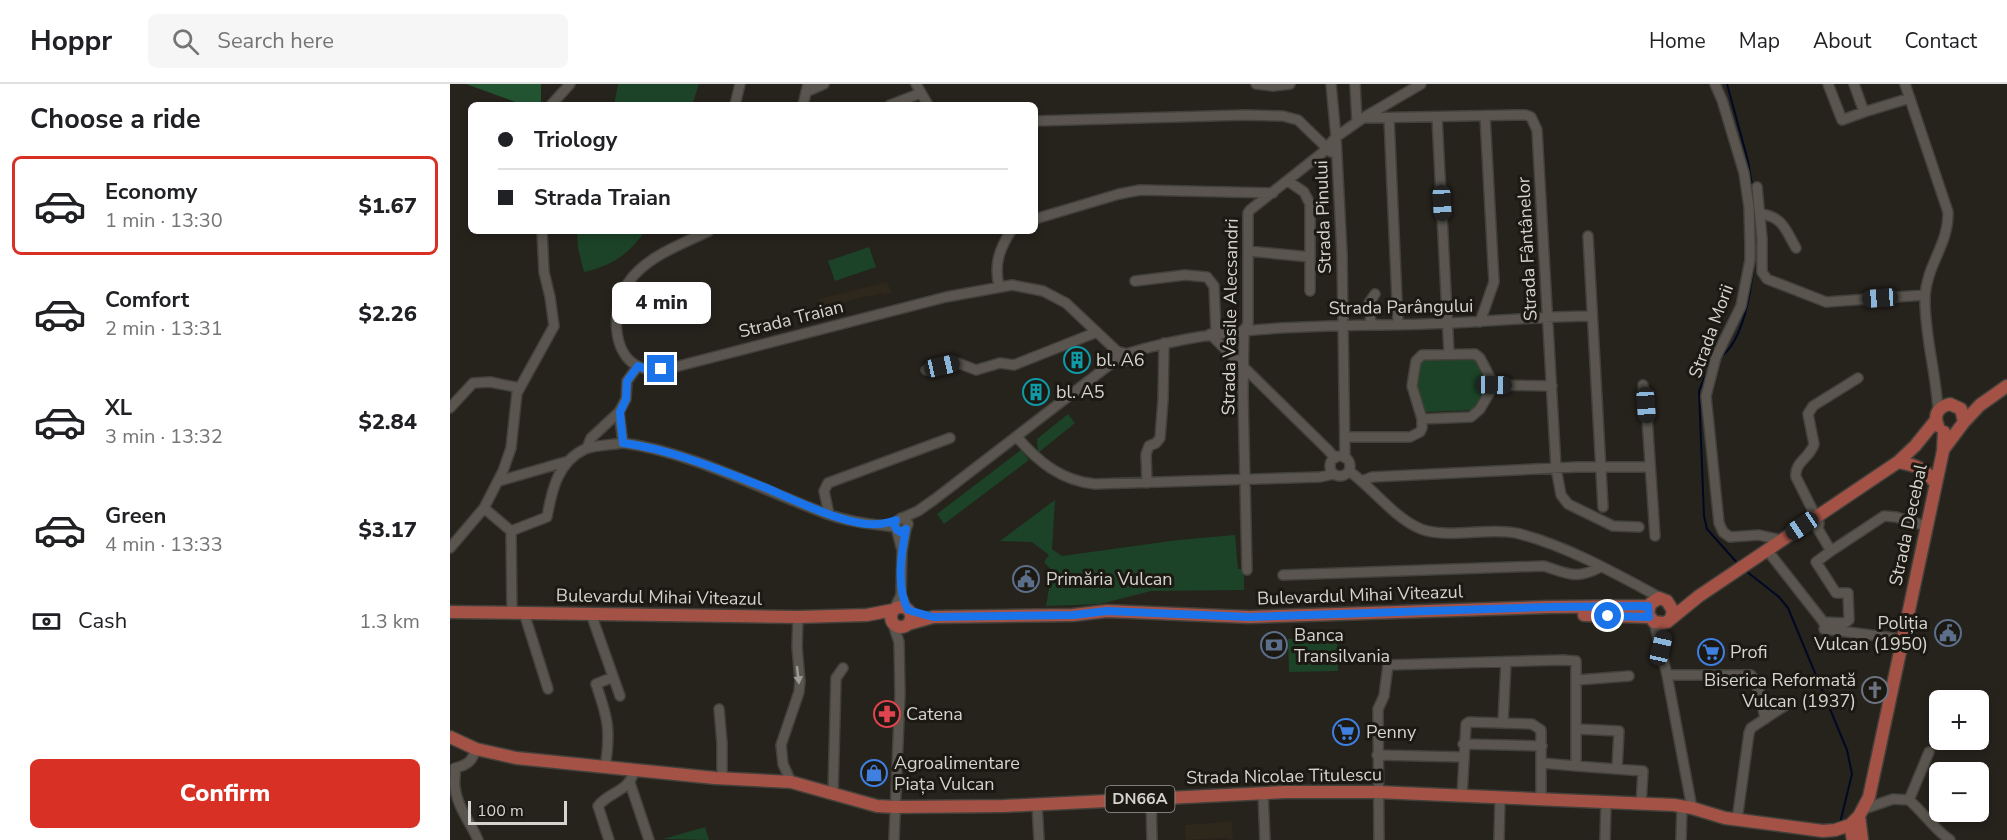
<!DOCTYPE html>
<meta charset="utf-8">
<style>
:root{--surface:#fff;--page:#f6f6f6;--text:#202124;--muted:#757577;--line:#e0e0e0;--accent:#d93025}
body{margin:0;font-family:"Nunito Sans",sans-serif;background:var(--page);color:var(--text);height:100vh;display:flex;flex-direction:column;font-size:22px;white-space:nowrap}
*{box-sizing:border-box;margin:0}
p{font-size:20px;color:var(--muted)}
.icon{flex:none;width:33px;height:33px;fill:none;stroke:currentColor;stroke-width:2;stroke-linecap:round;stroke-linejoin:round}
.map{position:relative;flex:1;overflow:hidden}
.side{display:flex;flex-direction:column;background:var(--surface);width:450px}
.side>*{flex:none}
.banner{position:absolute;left:18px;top:18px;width:570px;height:132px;border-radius:9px;box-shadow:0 3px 9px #0003;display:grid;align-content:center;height:132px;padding:0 30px;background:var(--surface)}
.buttons{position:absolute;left:1479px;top:606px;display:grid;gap:12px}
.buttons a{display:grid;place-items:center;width:60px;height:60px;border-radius:9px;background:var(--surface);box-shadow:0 3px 9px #0003;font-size:30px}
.scale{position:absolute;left:18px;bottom:15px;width:99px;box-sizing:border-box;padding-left:6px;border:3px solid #d5d3ce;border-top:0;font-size:16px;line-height:21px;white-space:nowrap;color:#d5d3ce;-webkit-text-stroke:4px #1c1913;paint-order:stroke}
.end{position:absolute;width:27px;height:27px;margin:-14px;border:8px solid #1a73e8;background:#fff;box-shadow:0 0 0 3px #fff}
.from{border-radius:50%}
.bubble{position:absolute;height:42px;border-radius:9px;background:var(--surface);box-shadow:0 3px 9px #0003;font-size:20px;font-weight:800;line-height:42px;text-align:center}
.car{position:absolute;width:18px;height:36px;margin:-18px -9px;border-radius:8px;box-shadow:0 0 4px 2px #0007;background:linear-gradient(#222 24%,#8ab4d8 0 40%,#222 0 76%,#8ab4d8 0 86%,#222 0)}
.banner b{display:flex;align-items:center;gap:21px;height:57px;font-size:22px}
.banner b+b{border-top:2px solid var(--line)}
.banner i{width:15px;height:15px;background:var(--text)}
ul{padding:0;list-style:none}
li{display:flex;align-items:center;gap:18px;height:99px;margin:0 12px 9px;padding:0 18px;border:3px solid transparent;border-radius:9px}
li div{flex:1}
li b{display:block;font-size:22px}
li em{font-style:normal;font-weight:800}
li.current{border-color:var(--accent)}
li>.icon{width:54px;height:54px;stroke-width:1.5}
h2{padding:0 30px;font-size:27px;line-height:72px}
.pay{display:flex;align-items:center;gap:15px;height:66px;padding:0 30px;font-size:22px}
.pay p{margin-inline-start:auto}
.action{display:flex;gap:12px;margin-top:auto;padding:12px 30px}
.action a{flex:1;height:69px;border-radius:9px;background:var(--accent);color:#fff;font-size:24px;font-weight:800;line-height:69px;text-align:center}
header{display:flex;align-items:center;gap:36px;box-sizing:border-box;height:84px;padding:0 30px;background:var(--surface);border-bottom:2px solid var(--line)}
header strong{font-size:28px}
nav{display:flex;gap:33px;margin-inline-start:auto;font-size:21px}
.search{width:420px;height:54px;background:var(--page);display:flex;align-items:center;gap:15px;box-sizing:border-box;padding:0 21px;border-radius:9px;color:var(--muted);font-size:22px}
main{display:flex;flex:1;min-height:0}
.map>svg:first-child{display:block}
</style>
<header>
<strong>Hoppr</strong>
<div class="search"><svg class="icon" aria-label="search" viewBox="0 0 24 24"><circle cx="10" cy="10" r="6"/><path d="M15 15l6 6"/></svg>Search here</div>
<nav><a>Home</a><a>Map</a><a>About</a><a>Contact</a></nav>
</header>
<main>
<section class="side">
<h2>Choose a ride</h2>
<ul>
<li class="current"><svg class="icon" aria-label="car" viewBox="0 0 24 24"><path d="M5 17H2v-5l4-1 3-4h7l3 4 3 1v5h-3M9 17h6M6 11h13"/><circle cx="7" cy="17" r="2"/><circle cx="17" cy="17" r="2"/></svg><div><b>Economy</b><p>1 min · 13:30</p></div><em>$1.67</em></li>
<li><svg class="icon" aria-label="car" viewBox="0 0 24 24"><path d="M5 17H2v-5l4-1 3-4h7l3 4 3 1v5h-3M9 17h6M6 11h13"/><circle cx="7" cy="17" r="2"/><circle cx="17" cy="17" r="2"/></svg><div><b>Comfort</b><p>2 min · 13:31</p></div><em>$2.26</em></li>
<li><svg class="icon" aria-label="car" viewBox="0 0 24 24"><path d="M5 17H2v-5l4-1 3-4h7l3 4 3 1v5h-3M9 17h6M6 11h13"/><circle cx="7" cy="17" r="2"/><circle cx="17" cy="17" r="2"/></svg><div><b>XL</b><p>3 min · 13:32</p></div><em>$2.84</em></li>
<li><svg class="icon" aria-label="car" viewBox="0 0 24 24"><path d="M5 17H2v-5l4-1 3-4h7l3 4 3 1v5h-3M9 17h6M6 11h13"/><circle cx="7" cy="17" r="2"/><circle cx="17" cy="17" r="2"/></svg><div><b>Green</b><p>4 min · 13:33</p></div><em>$3.17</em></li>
</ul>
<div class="pay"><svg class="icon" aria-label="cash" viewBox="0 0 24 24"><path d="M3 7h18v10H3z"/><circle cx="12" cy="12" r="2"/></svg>Cash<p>1.3 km</p></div>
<div class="action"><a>Confirm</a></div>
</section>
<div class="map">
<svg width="1557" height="756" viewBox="0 0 1557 756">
<rect width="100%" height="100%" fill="#26221c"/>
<!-- built -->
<path fill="#2e271b" d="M437,198L442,209L433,211L432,209L394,218V220L387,222L389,227L373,231L369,215Z
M782,737L783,756L774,754L736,756L735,741Z"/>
<!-- green -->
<path fill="#1c4328" d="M168,0H249L242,21H164Z
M127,147H195C178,171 163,181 134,188L128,164Z
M419,163L426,183L385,197L378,177Z
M1024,272L1040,299L1027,326L973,328C967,309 960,291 972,273Z
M618,330L625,339L588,369L587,355Z
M571,366L579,376L494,440L487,430Z
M605,416L602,465L612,472L728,456L785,451L788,485H794V506L701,507L650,520L596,522L602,487L594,478L599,471L582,458L550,457Z
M887,553L888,587L839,588L838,555Z
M255,743L259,756L213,755Z"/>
<!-- forest -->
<path fill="#225432" d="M16,0H91V21H74Z"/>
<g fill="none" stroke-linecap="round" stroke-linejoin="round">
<!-- stream -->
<path stroke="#000924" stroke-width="2" d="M1277,0L1298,77L1303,108
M1271,273C1301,250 1306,171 1306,134
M1259,283L1249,307L1254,432L1257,445L1289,481
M1296,487L1329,513L1338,524L1397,666L1402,690L1390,739"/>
<defs>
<path id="minor" d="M466,0L478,21
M806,0L823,2L840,0
M881,0L886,53L892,170L895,374
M905,0L907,38
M1265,0L1272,16L1294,89L1299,123L1300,160V176L1291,222L1266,273L1256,312L1269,439L1273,448L1280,453L1309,451L1331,456
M1378,0L1392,36L1414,28
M1404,0L1414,28L1460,14
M1455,0L1498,128C1499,160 1477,180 1475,212C1474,249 1486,288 1488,326
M356,8L374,0
M101,21L120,0
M285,21L290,0
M353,21L358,0
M440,21L471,9
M987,33L999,269
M913,34L1063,31H1076L1081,33L1087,46L1106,384L1111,411L1118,420L1163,442L1189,443
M939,34L948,239
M585,37L795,31L833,32L848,36L881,68
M1307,103L1312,154V188L1317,195L1376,218L1475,211
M1310,130C1333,132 1336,147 1346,164
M585,135L669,110L690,106L823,109
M259,147C232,160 195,173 178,199C162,222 160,269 189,283C199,287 210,285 221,284L496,213L562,201L593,207L616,219L669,269
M1138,152L1153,423
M798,167L860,173V120L854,108L838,97
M860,173V207
M685,197L735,191L757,193L764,202L766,249
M549,202C544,181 549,165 561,147
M1030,238L1044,198L1035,32
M921,240L919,219L925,210
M760,250L878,366L885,374
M676,270L677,275L673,278L667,275V271L670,268L676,270C774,239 873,243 974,240C1030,239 1086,232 1142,232
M188,282L177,297L176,315L169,328L173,359C241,368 312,406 377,430C399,438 422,440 445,443
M476,286L508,279L526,286L550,279L564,281L647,248
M1408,294L1363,322L1358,330L1364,360C1360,374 1344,378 1346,393L1369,439L1368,445L1381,467L1434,432L1446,433L1476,442
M1044,301L1102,302
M1193,301L1197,333L1205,452
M0,324L23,299L40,298L70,304
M972,335L1021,333L1030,325L1044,301
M567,353C588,378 612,397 645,400L870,393L884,390
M895,353H960L970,348L972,344V335L962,302L966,277L972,271L1025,270L1030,274L1044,301
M137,364L141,354L169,328
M880 382a10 10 0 1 1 20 0a10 10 0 1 1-20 0Z
M899,387C923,404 944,434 971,445C996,455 1038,443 1066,449C1116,461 1168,491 1213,515
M49,397L115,378
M912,397L922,393L1127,383H1200
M697,399L696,370L699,362L706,359L710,354L713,316L714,259
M379,430L374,407L378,399L500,354
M452,434L468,427L485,415L667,275
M447,446L452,448L456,445L458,440L456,436L451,434L445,439L451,463
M61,447L97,433C102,405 108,378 135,365C146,361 161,361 173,359
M0,464L34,424
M1317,466L1379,545
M797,486L793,310L794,246L798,240V129L800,126L872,69L886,53L913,34L971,0
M833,491L1094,482C1119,490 1125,496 1151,483
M451,511L457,525
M444,525L451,511L452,468L456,445
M62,529L61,447L34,424L53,387L61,364L67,309L104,242L100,213L94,188L92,147
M74,529L98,605
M141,530L170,612
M1204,538L1217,591L1242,724
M1373,538L1395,539L1399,536L1398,509H1386L1366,478L1381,467
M443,540L449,558L450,610L444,756
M1374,545L1452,555
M1217,591H1301C1310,604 1312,619 1315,635
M1127,596L1179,592
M269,625L272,659V695
M1053,639L1056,578
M1127,645L1169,647L1167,685
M1013,660L1092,662
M26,665C22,677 18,681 5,684C6,691 4,697 5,703C7,723 21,739 28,756
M927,671L1013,673
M1092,679L1126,682
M155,684C161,646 158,635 146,600L163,593
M341,698L333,680L331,661L349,608L350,597L347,563L348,533
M180,699L199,756
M383,709L386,594L393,584
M813,709L815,756
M1012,712L1016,640L1019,638L1082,640L1091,646V716
M701,714L702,756
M1459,716C1474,729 1484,745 1500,756
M1459,716L1479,668
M587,720L589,756
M1414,725L1443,715L1459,716
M1287,736L1299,649L1301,644L1339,619
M159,756L148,722C160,707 179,708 184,687
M929,756L928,625L934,612L938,581L1113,576L1126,577V682L1193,687L1191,720
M1049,756L1050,714
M1155,756L1156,719
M1231,756L1232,722"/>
<path id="major" d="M1488,342C1483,331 1488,323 1500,320L1511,325L1514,338
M1493,366L1514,338L1530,321L1557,302
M1448,378C1465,381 1475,384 1485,399
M441 533a10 10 0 1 1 20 0a10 10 0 1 1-20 0Z
M0,528L348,533L417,531L443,526
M1134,531L1199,533
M1221,534L1223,527L1217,517L1209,514L1200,520L1198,530L1204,538L1213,539L1217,538L1249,512L1448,378L1465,362L1486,336
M458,540L483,533L623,531L657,527L799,533L1099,523L1198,522
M0,653L26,665L66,674L265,694L341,698L427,722L446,723L554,722L835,708H927L1224,721L1242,724L1275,734L1373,747L1385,746L1400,741L1409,732L1419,713L1493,367L1494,348
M1409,732L1412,756
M1400,741L1403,756"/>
</defs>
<!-- minor casing -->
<use href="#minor" stroke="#42403a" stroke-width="12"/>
<!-- major casing -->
<use href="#major" stroke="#42403a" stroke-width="15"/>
<!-- minor -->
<use href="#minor" stroke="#5a564f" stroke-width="9"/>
<!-- major -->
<use href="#major" stroke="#a45245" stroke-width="12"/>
</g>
<!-- one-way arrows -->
<defs><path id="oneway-solid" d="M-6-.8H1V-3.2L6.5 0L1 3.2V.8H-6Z" transform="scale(1.5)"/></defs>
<use fill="#9e9b95" href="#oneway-solid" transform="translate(348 591) rotate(83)"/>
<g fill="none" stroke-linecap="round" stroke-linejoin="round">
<!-- route -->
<path stroke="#1a73e8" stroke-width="8" d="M211,285L199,286L188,282L177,297L176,315L170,328L173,359C220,365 270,386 314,403C342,415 398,443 428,440C434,440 440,438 446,436L444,441L447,446L450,448L456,445C451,471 446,502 458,526L483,533L623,531L657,527L799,533L1098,523L1198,522L1199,533L1158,532"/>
</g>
<!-- icons -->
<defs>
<symbol id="building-ring" viewBox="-11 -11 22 22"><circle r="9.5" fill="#1c1913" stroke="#0f9aa8" stroke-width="1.5"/><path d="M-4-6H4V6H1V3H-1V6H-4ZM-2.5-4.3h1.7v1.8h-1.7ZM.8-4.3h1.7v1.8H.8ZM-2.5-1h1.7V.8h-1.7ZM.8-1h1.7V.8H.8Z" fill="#0f9aa8"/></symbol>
<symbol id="civic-ring" viewBox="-11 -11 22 22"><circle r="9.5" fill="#1c1913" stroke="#5c6f8a" stroke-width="1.5"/><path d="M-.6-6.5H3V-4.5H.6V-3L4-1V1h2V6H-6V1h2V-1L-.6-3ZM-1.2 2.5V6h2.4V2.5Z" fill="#5c6f8a"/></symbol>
<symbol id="bank-ring" viewBox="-11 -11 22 22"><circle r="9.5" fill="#1c1913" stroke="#5c6f8a" stroke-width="1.5"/><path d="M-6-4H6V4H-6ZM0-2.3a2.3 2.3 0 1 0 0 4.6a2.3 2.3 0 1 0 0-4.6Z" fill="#5c6f8a"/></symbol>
<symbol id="supermarket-ring" viewBox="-11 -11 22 22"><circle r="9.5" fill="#1c1913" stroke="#3f7fe0" stroke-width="1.5"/><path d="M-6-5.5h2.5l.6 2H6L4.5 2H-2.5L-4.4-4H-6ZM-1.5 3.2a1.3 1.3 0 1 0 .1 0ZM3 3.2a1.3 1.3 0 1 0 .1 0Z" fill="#3f7fe0"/></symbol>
<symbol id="church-ring" viewBox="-11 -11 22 22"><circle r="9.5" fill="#1c1913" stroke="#6b7280" stroke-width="1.5"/><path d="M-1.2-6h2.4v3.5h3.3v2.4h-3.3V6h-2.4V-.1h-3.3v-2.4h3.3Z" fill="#6b7280"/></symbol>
<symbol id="pharmacy-ring" viewBox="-11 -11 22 22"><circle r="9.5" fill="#1c1913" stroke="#e0444e" stroke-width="1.5"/><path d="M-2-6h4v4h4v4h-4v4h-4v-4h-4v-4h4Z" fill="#e0444e"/></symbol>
<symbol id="shop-ring" viewBox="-11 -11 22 22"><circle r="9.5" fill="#1c1913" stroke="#3f7fe0" stroke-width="1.5"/><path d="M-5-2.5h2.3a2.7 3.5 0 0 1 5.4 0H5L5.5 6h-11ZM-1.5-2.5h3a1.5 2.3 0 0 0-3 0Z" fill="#3f7fe0"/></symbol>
</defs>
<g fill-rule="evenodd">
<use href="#building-ring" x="612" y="261" width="30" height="30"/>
<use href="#building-ring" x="571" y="293" width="30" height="30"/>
<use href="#civic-ring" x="561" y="480" width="30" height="30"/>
<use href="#civic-ring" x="1483" y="534" width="30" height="30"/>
<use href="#bank-ring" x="809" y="546" width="30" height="30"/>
<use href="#supermarket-ring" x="1246" y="553" width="30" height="30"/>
<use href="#church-ring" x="1410" y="591" width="30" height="30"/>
<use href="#pharmacy-ring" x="422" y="615" width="30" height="30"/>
<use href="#supermarket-ring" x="881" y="633" width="30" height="30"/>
<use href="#shop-ring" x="409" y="674" width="30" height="30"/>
</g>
<g text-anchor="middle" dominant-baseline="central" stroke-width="6" stroke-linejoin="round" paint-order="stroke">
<!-- shield labels -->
<rect fill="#1c1913" stroke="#9e9b96" stroke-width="1.5" x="655.5" y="702" width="69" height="26" rx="4.5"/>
<g font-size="16" font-weight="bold" fill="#d5d3ce">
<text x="690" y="715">DN66A</text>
</g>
<!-- street labels -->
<g font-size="18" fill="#d5d3ce" stroke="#1c1913">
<text transform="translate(873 133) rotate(-92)">Strada Pinului</text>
<text transform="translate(1077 165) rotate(-93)">Strada Fântânelor</text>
<text transform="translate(951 223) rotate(-1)">Strada Parângului</text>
<text transform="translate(780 233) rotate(-89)">Strada Vasile Alecsandri</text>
<text transform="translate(341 235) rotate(-14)">Strada Traian</text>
<text transform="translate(1261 247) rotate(-70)">Strada Morii</text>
<text transform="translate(1458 441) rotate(-78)">Strada Decebal</text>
<text transform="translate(910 511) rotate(-2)">Bulevardul Mihai Viteazul</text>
<text transform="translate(209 513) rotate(1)">Bulevardul Mihai Viteazul</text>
<text transform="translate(834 692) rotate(-1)">Strada Nicolae Titulescu</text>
</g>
<!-- poi labels -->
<g font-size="18" fill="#d5d3ce" stroke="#1c1913" text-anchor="start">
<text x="646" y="276">bl. A6</text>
<text x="606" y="308">bl. A5</text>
<text x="596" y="495">Primăria Vulcan</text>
<text x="1478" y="539" text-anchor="end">Poliția<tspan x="1478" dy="21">Vulcan (1950)</tspan></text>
<text x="844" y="551">Banca<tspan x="844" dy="21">Transilvania</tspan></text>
<text x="1280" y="568">Profi</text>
<text x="1406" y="596" text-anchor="end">Biserica Reformată<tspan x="1406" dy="21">Vulcan (1937)</tspan></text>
<text x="456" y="630">Catena</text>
<text x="916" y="648">Penny</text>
<text x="444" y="679">Agroalimentare<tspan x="444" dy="21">Piața Vulcan</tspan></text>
</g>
</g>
</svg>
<div class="buttons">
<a>+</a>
<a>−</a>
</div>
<div class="scale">100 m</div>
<i class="end from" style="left:1158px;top:532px"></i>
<i class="end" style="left:211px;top:285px"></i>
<div class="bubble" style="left:162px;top:198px;width:99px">4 min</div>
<i class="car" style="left:992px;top:119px;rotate:177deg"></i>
<i class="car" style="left:1430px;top:214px;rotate:266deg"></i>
<i class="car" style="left:492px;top:282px;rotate:77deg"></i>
<i class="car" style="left:1044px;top:301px;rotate:91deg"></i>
<i class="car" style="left:1196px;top:321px;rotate:176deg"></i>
<i class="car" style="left:1352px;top:442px;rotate:236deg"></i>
<i class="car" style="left:1211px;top:564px;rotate:13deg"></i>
<div class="banner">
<b><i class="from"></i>Triology</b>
<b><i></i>Strada Traian</b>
</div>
</div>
</main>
